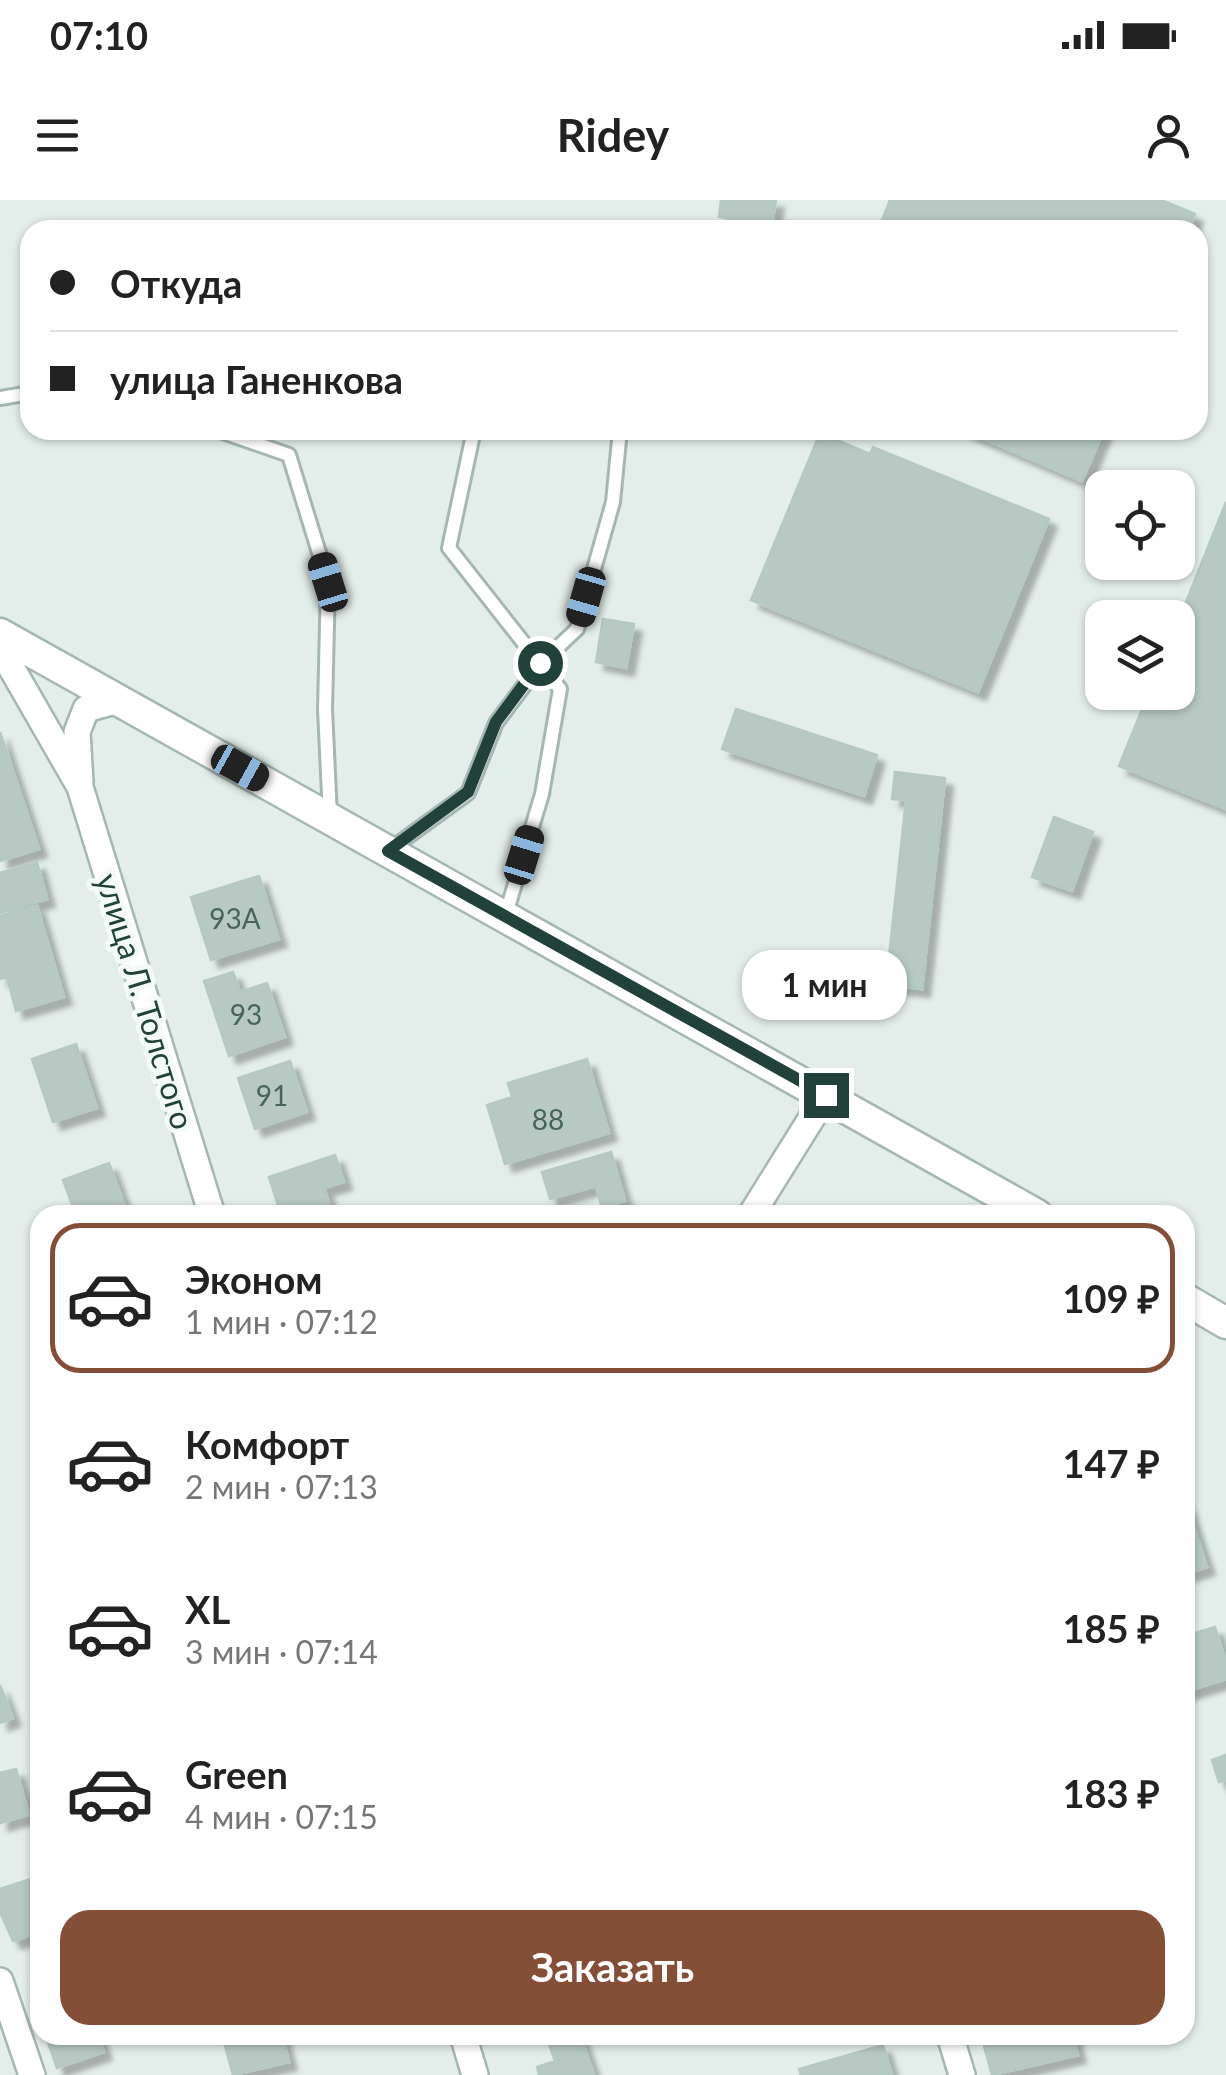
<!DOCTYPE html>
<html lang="ru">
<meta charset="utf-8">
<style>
:root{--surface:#fff;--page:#f6f6f6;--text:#222;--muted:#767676;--line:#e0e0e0;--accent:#854e37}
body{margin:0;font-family:Lato,sans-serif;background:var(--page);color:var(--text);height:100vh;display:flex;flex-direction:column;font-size:38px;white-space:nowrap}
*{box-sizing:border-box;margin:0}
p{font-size:32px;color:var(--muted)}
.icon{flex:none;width:55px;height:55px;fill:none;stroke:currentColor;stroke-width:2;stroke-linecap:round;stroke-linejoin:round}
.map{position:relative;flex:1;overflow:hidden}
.drawer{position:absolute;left:30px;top:1005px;width:1165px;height:840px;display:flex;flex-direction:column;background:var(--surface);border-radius:30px;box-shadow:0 2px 8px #0004}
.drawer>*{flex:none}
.top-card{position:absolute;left:20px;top:20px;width:1188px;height:220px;border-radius:30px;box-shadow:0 2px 8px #0004;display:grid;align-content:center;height:220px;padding:0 30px;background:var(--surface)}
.controls{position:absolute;left:1085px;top:270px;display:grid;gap:20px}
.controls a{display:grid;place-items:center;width:110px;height:110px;border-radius:20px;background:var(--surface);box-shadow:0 2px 8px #0004;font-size:50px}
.end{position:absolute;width:45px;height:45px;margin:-22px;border:12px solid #20423b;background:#fff;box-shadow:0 0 0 5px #fff}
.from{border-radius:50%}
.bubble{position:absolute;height:70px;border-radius:30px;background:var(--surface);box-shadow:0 2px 8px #0004;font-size:32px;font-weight:700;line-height:70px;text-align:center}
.car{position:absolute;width:30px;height:60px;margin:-30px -15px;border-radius:12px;box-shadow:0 0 8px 2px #0007;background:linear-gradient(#222 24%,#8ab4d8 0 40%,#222 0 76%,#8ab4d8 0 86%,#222 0)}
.top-card b{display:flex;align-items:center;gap:35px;height:95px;font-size:38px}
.top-card b+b{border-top:2px solid var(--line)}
.top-card i{width:25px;height:25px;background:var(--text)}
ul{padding:18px 0 0;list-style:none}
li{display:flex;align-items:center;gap:30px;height:150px;margin:0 20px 15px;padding:0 10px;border:5px solid transparent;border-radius:30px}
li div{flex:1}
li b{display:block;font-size:38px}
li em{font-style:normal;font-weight:700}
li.selected{border-color:var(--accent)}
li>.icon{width:90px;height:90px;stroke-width:1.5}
.primary-button{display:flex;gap:20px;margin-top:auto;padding:20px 30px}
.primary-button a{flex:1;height:115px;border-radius:30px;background:var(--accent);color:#fff;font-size:40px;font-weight:700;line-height:115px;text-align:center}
.status{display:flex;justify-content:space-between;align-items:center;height:70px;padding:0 50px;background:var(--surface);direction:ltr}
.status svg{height:28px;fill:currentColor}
header{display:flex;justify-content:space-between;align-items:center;height:130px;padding:0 30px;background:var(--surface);font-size:45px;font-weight:700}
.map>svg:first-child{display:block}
</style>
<div class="status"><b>07:10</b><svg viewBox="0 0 49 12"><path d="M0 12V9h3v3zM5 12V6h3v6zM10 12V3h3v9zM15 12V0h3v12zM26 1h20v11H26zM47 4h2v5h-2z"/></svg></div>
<header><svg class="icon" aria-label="menu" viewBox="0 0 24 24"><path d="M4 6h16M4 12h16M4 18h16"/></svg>Ridey<svg class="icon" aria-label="person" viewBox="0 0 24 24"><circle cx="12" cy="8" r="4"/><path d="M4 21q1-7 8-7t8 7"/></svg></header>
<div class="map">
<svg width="1226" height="1875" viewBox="0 0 1226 1875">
<defs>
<filter id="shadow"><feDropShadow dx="8" dy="8" stdDeviation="2.5" flood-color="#0004"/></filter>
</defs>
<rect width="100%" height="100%" fill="#e3eeea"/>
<!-- building -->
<path fill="#b8c9c3" stroke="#b4c9c1" stroke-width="2.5" filter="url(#shadow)" d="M721,0H776L771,30H738L740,20L719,17Z
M890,0H1161L1195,14L1189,30H878Z
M963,230H1104L1082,281Z
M820,233L870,254L873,247L1049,319L978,492L751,400Z
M1226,302V609L1119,566L1149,492H1178V422Z
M603,419L634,424L626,468L596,462Z
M736,509L877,555L864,596L722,549Z
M0,532L39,649L0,661Z
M895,572L945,578L922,789L886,785L906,600L892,599Z
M1054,617L1093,632L1072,691L1032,677Z
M37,662L47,699L0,713V673Z
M259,676L279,739L211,760L191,697Z
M37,706L64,797L16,811L7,777L0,779V716Z
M233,772L240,792L267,783L285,837L229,856L204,781Z
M76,844L97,908L53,922L32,859Z
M587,859L609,933L505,964L487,905L512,897L508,883Z
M290,861L307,912L255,929L238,878Z
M611,952L625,1001L602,1008L596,986L550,999L542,972Z
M335,955L344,982L324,988L333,1015H281L269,977Z
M109,963L128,1015H76L63,980Z
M1185,1300L1207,1367L1185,1374Z
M1215,1427L1226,1462V1479L1185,1492V1436Z
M0,1485L13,1518L0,1523Z
M1226,1555V1580L1219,1582L1212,1560Z
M16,1569L29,1615L0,1623V1573Z
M40,1676V1732L13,1741L0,1712V1689Z
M98,1835L104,1852L57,1868L46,1837Z
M222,1835H282L289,1862L233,1875Z
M546,1835H580L594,1875H539L537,1867L555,1861Z
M981,1835H1073L1078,1855L992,1875Z
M883,1845L892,1875H801L799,1869Z"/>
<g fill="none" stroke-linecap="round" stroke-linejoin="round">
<defs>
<path id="service" d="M0,198L30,193
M217,230L289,255L328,382L325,509L330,616
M474,230L449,348L560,489L542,594L505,717
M388,651L468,593L496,523L541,463L577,429L613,302L620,230"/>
<path id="minor" d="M0,448L80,587L212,1015
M80,582L77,532L86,509L119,500
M751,1015L826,895
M0,1781L32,1875
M463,1835L475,1875
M950,1835L962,1875"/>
<path id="tertiary" d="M0,434L1037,1015
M1185,1099L1226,1123"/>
</defs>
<!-- service casing -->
<use href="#service" stroke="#a5b7b2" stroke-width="18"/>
<!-- minor casing -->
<use href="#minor" stroke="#a5b7b2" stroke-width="30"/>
<!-- tertiary casing -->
<use href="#tertiary" stroke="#a5b7b2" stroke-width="35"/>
<!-- service -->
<use href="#service" stroke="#fff" stroke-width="12"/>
<!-- minor -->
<use href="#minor" stroke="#fff" stroke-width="25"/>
<!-- tertiary -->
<use href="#tertiary" stroke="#fff" stroke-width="30"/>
</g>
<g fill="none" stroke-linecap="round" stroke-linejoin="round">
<!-- route -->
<path stroke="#20423b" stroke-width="12" d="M540,463L496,522L468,592L388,651L826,895"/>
</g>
<g text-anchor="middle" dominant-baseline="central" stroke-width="10" stroke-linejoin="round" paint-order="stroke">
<!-- number labels -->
<g font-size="28" fill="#46645d">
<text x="235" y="718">93А</text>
<text x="246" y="814">93</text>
<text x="272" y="895">91</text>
<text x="548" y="919">88</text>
</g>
<!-- street labels -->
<g font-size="32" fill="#20423b" stroke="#f4faf7">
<text transform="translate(146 801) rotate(73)">улица Л. Толстого</text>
</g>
</g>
</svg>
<div class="controls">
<a><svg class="icon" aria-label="locate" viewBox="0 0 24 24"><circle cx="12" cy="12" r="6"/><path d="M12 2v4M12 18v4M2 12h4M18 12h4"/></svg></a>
<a><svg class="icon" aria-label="layers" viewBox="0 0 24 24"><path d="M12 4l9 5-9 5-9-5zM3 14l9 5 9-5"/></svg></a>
</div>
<i class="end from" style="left:540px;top:463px"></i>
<i class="end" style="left:826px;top:895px"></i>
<div class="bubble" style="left:742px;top:750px;width:165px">1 мин</div>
<i class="car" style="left:328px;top:382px;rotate:343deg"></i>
<i class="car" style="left:586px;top:397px;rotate:196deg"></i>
<i class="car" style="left:240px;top:568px;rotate:119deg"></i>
<i class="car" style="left:524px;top:655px;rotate:17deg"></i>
<div class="top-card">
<b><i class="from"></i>Откуда</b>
<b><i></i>улица Ганенкова</b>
</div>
<section class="drawer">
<ul>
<li class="selected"><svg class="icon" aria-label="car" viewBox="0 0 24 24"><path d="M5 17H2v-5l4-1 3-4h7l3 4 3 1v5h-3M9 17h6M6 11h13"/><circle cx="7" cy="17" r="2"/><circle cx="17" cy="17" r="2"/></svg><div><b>Эконом</b><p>1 мин · 07:12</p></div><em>109 ₽</em></li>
<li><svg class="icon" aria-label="car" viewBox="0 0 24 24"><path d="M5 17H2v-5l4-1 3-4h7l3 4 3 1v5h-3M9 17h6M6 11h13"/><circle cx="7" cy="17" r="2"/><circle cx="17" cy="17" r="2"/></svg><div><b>Комфорт</b><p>2 мин · 07:13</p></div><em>147 ₽</em></li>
<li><svg class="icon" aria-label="car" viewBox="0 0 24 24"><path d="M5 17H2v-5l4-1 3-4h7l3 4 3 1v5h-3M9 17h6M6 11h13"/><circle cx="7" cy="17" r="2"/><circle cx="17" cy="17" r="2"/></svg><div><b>XL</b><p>3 мин · 07:14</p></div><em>185 ₽</em></li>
<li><svg class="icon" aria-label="car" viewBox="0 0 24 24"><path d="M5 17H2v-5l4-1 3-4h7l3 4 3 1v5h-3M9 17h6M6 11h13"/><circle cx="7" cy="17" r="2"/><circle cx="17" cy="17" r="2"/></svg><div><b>Green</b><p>4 мин · 07:15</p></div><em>183 ₽</em></li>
</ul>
<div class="primary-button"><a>Заказать</a></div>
</section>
</div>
